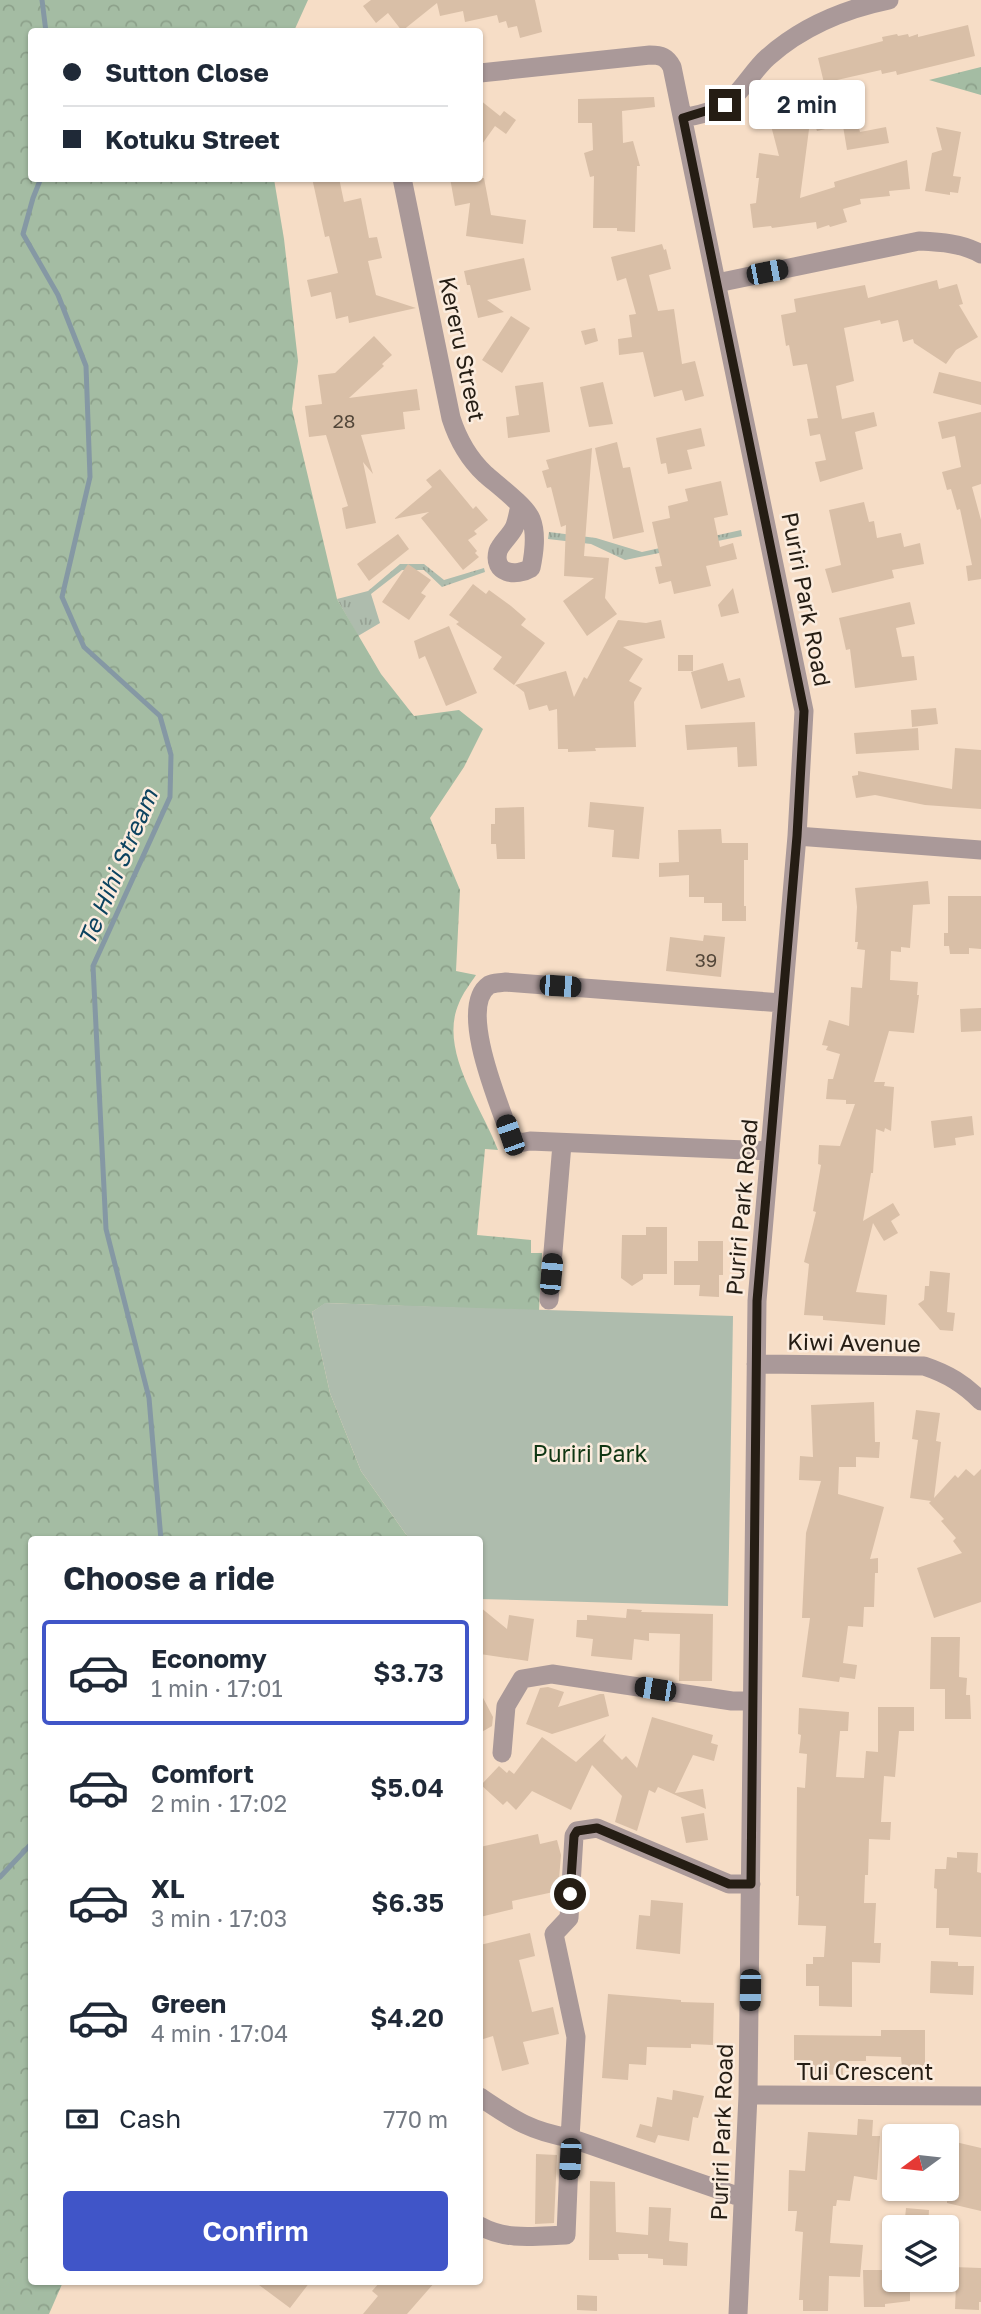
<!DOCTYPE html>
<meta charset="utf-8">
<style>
:root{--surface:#fff;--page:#f2f2f3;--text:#1f2937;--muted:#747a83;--line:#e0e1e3;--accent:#4055c8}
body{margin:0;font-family:"Golos Text",sans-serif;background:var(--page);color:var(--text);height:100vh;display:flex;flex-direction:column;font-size:26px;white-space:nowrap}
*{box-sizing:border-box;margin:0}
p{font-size:23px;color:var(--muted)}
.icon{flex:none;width:38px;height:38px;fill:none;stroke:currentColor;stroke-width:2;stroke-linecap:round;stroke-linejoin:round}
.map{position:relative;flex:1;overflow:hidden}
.drawer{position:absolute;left:28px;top:1536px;width:455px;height:749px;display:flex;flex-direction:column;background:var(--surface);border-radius:7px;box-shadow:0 2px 5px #0004}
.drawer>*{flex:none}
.banner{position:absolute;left:28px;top:28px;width:455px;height:154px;border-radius:7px;box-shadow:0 2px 5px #0004;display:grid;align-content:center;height:154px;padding:0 35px;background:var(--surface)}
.needle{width:46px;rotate:255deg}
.controls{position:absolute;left:882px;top:2124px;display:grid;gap:14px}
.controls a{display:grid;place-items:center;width:77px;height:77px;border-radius:7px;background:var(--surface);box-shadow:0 2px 5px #0004;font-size:35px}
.end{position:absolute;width:32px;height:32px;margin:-16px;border:9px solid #251d14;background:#fff;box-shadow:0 0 0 4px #fff}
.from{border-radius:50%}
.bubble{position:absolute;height:49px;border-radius:7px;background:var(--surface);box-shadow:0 2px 5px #0004;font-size:23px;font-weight:600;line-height:49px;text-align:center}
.car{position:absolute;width:21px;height:42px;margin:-21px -10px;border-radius:9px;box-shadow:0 0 5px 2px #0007;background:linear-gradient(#222 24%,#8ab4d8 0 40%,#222 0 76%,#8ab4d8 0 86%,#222 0)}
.banner b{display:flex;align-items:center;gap:24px;height:66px;font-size:26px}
.banner b+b{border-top:2px solid var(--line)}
.banner i{width:18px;height:18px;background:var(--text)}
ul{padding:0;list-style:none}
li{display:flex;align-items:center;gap:21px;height:105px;margin:0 14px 10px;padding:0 21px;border:4px solid transparent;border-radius:7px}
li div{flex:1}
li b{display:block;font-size:26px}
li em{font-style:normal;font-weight:600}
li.active{border-color:var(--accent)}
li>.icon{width:63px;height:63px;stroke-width:1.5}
h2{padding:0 35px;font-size:32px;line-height:84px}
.pay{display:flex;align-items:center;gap:18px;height:77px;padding:0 35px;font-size:26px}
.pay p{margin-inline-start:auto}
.primary-button{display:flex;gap:14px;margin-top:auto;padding:14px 35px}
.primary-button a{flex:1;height:80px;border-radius:7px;background:var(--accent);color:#fff;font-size:28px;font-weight:600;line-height:80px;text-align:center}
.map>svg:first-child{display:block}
</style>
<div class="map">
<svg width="981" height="2314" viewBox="0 0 981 2314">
<defs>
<pattern id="grass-tufts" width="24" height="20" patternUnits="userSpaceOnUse" patternTransform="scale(1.75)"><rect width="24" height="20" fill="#aebcad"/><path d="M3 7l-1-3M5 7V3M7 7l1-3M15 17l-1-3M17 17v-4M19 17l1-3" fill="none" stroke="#96a194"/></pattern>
<pattern id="forest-crowns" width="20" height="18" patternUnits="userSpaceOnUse" patternTransform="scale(1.75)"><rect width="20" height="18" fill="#a4bca3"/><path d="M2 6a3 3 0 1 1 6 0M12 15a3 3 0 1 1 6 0" fill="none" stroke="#8da18b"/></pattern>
</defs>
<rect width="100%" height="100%" fill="#f6ddc6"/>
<!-- grass -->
<path fill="url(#grass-tufts)" d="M741,530L742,536L625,560L591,544L548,539L549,532L596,538L642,552Z
M400,564H424L444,580L484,568L485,572L442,587L424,570H402L371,594L380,623L358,636L337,599L368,591Z"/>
<!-- forest -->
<path fill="url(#forest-crowns)" d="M0,0H308L294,31L32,32V178L274,179L284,239L298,361L292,409L337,599L381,674L414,716L459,710L483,729L464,767L430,818L460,890L456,971L476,975C470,984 463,993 459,1003C438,1050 482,1107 498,1150L485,1149L477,1235L531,1240V1253H542L539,1311L326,1303L312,1312L330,1393L361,1471L410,1540H32V2282H63L49,2314H0Z
M981,67V95L929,80Z"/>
<!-- green -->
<path fill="#aebcad" d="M325,1303L733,1316L728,1606L480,1599V1540H410L361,1471L330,1393L312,1312Z"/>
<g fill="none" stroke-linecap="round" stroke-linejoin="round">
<!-- stream -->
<path stroke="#8598a4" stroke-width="5" d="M42,0L46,32
M41,178L33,198L23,234L58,295L86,366L90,477L62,597L84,647L160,716L171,755L170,797L93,966L106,1229L149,1398L161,1540
M0,1877L32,1843"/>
</g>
<!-- building -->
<path fill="#d9bfa7" d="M371,0H535L542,32L520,38L517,26L508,28L506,21L499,23L497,15L465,22L463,11L440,16L437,3L402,31L388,13L376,23L363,6Z
M968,25L975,56L897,75L896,71L882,74L881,70L824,83L818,58L883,41L882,37L897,34L898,36L908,34L909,37L918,34V37Z
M654,97L655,107L622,111L623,143L633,141L640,166H637L635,232L617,231V228H593L594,176L590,177L584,153L593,150L592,123H578V99Z
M480,100L500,116L504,111L516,120L506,134L495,126L480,147Z
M832,103L838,126L817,131L811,114L800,198L835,187L834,182L907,160L910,189L889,191L890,196L860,199L861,204L843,209L847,222L830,227L829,225L817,229L816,222L772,228L771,226L753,228L750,204L756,203L759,178H756L759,153L779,156L769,118Z
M856,117L860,132L886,127L889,143L847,150L842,120Z
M936,127L961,132L953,176L961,177L958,193L950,192V195L925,191L932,153L942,150Z
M312,178H339L344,202L361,198L369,238L377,237L382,258L368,261L376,295L416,308L349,323L348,316L336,319L331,292L311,297L307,280L338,273L329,236L325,237Z
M450,178H484L491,215L526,220L523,244L466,236L470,203L455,206Z
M662,244L664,250L666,249L671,269L649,275L658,311L674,309L682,364L695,361L704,396L685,401L682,390L654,397L643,352L619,355L618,339L632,337L629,315L636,314L626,278L617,281L611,257Z
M524,258L531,290L487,300L504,312L478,318L470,285H467L464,271Z
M937,280L939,289L957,284L963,304L959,305L978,337L956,350L946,364L914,343L913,339L903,342L898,320L881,324L880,320L844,328L854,381L836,386L842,419L874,412L877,426L855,432L863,469L820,482L815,462L826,460L820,434L810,436L807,419L818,418L807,364L793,366L789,345L786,346L781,315L796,312L794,299L865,285L868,298Z
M511,316L530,328L502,373L482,360Z
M595,328L598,341L585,345L581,331Z
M374,336L392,355L382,364L384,366L349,398L417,389L420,410L403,412L405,429L361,435L373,474L363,462L376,523L346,529L342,508L348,506L326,435L309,437L305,406L322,404L318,375L335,373Z
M939,372L981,382V405L933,393Z
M543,382L550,432L508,438L506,417L519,415L515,386Z
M603,382L613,424L589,427L580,387Z
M981,412V484L972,487L981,520V579L968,581L966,566L972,565L960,509L957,510L951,489L947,490L942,472L961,467L955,436L942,439L938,422Z
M701,428L705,446L687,450L692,469L668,474L666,463L661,464L656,438Z
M617,442L623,468L630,467L644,532L613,539L595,448Z
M592,448L584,556L609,558L605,598L617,614L587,636L563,601L594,578L564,576L566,525L561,527L551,487L547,488L542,471L549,469L546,460Z
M440,469L473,509L476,506L488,520L474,531L477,534L468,540L477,551L475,553L479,557L463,570L421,518L429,512L394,519L432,487L426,480Z
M721,481L728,515L714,518L720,547L733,543L737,559L706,566L711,586L674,594L671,581L659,584L655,567L662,566L652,522L670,518L668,506L688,501L685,489Z
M864,502L869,522L874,521L877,538L901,533L904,547L920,543L924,564L892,570L894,578L832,593L825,569L841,565L829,510Z
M398,534L409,549L369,581L357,564Z
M408,564L431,580L421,593L426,596L409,620L382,602Z
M473,584L486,594L489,590L511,606L526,619L521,625L545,643L514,685L493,669L502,657L456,624L459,622L449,615Z
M733,588L739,613L721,617L718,605Z
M910,602L915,624L896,628L902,657L914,656L917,680L855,688L850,649L846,650L839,618Z
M618,620L646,623L661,620L665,638L623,647L643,659L629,681L642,688L634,702L636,747L595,748L596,751L568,752V749H558L557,709L549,711L547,705L529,710L524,692L515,685L566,671L574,697L584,677L587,679Z
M449,626L477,693L446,706L425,656L419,659L414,641Z
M678,655H693V671H678Z
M723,663L728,681L740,678L745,697L701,709L691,672Z
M936,708L938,724L912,727L911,710Z
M755,722L757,766L738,767L737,747L687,750L685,725Z
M918,728L919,750L856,754L854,733Z
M955,748L981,750V809L925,805L875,795L856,798L852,776L858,775V771L952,789Z
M590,802L644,807L639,859L612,857L614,830L588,827Z
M524,807L525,859H497L496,844H491V824H495V808Z
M721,829L722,843H748V860H744V906H746V921H722V903H704V897H689V875L659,877V863L679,862L678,830Z
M928,881L930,904L913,905L910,948L901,947V952L891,951L890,980L918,982L917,995H919L914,1033L889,1031L874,1082H885L884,1086L894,1087L891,1131L885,1128L884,1132L876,1129L873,1173H871L863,1221L893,1203L900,1215L891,1221L898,1233L884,1241L873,1223L856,1292L887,1295L885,1325L823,1320V1316L804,1315L809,1264L804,1262L816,1212L813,1211L821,1165L818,1164L819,1145L840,1146L855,1104H846V1100L826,1099L828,1079H833L840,1054L826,1050L828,1046L822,1045L829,1020L849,1026L851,987L862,988L865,950L857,949L858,942H855L857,907L855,888Z
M948,896H981V949L969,948V954H950L949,946H944V933H948Z
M704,935L725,937L721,977L666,971L670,937L703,941Z
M981,1008V1031L961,1032L960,1009Z
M972,1116L974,1135L955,1138L956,1145L934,1148L931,1121Z
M646,1227H667V1274H643V1279L632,1286L621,1278L622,1235H646Z
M698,1241H723V1275H719V1297L699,1296L700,1285H674V1261H698Z
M930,1271L950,1273L947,1312L955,1313L953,1331L940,1330L918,1304L924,1300L925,1286H929Z
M874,1402L875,1442H880L879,1458L856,1457V1467H839L838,1494L884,1507L870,1559L878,1558V1573H875L874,1607H864L863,1627L848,1626L843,1663L857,1665L855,1679L840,1677L839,1682L802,1677L810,1618H802L806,1533L821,1481L799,1480L800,1456L813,1457L811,1405Z
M916,1410L940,1413L936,1441L941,1442L934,1498L955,1475L958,1478L966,1469L974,1476L981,1469V1602L934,1618L917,1568L962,1553L953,1541L956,1538L941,1521L944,1519L929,1503L931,1501L910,1498L918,1440L912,1439Z
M480,1607L507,1629L509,1615L534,1619L528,1661L480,1654Z
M627,1609L642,1610L641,1612L713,1614L712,1681H679L680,1634L649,1633V1641L634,1639L632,1660L591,1656L593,1639L576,1637L577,1620H587V1615L626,1618Z
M931,1637H960L959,1677L967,1678L966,1695H970L971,1719H945V1689H930Z
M548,1687L564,1692L558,1707L600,1694H604L609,1716L552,1734L526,1724L540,1688Z
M480,1692L493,1717L492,1726L480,1733Z
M878,1707H914V1731H899L895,1777L884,1776L881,1822H891L890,1840L869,1839L868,1875H865L864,1903H876L874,1943H881L880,1963L852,1962V2007L819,2006V1986H806V1964H813V1957H824L826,1926L798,1925L799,1896H796L797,1787L805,1788L807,1754L799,1753L801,1735L798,1734L799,1708L849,1712L848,1731H840L836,1777L864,1778L866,1751L878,1752Z
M652,1717L713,1735L711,1743L718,1745L714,1761L693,1755L675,1793L703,1789L706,1809L658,1787L655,1793L649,1790L637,1831L615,1822L622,1796L592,1765L571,1810L532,1791L516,1810L507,1801L503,1805L481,1785L499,1766L507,1773L509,1770L514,1774L542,1737L576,1762L606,1734L603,1741L622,1760L626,1756L637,1768Z
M704,1813L708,1840L686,1843L681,1817Z
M538,1834L540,1844L557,1840L561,1855L558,1891L512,1901L513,1909L480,1917V1847Z
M957,1852L978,1853L977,1872L981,1873V1937L949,1935V1928H936L937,1889L934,1888L935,1869H946L947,1857L957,1858Z
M651,1900L683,1903L680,1954L636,1949L639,1915L650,1916Z
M530,1933L535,1956L519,1960L532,2012L553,2007L559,2034L523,2042L529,2064L502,2071L493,2036L480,2040V1945Z
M931,1961L958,1962V1966H974L973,1995L930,1993Z
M608,1994L681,2000V2002L714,2003L713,2045L691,2044V2048L647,2047L646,2065L629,2064L628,2080L602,2078Z
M881,2030H925V2068H902L901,2057L866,2056V2061H843V2075L812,2074L813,2061L794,2060V2035L881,2036Z
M673,2090L704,2096L698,2118L693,2117L689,2141L658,2135L655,2143L636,2137L640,2124L652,2127L657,2097L672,2100Z
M858,2119L873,2120L872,2136H880L877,2180L854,2176L850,2201L837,2200L836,2206H833L830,2243L863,2245L860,2277L829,2276L828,2311H803V2300H799L803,2232L795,2231L797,2211H788L789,2170L805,2171L808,2132L857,2135Z
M947,2140L981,2148V2211L947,2203Z
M536,2154L557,2155L554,2223L535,2224Z
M590,2181L615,2182L616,2232L648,2235L649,2207L671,2208L669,2241L688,2243L687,2266L663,2265V2259L648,2258V2254H618L619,2260H589Z
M906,2208L929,2210L928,2228H904Z
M953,2267L981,2268V2302H979V2310L955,2309L956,2285H952Z
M863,2270H894V2280H907V2286H910V2301L885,2304V2307H864Z
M255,2282H310L290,2308Z
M380,2282H435L407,2314H363L378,2296L372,2291Z
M577,2295L597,2296V2311L577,2310Z"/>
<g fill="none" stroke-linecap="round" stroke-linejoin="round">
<!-- minor -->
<path stroke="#a99" stroke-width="19" d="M480,73L650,55C661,55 667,57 672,67L804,711L797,836L757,1301L748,2095L738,2314
M683,118C697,115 712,113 724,105C739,96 753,70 768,57C802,27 845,9 889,0
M402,178L451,418C458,440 468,458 485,474C496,484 526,506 531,519C537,534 534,553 531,568C516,577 492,574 498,551C501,543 510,536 514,528C517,522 518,513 520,506
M717,283L919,241C940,242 962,243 981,254
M797,836L981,850
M770,1151L530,1141L519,1143L510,1135C500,1106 457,1007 489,985C493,983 500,983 505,982L782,1003
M549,1300L562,1144
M756,1364L924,1366C948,1374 964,1384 981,1401
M502,1753L506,1706L522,1679L552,1674L732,1701H752
M748,2095L981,2096
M480,2097C513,2119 529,2131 570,2138L566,2235C536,2236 507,2241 480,2226
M743,2198L570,2138L576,2037L554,1934L569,1918L574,1836L577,1831L597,1828L729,1884H751"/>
</g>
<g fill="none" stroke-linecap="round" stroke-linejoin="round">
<!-- route -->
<path stroke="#251d14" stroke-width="9" d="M570,1894L574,1836L577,1831L597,1828L729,1884H751L757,1301L797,836L804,711L683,118L725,105"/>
</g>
<g text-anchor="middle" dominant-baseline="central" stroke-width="5" stroke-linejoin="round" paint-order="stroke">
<!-- number labels -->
<g font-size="19" fill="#524639">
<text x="344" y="420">28</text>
<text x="706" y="959">39</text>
</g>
<!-- street labels -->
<g font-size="23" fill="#251d14" stroke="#fbecde">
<text transform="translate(463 349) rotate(78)">Kereru Street</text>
<text transform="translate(807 599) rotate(79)">Puriri Park Road</text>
<text transform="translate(741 1207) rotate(-85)">Puriri Park Road</text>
<text transform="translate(854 1342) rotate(1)">Kiwi Avenue</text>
<text x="865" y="2071">Tui Crescent</text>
<text transform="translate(721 2132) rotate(-88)">Puriri Park Road</text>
</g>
<!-- park labels -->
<g font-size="23" fill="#103613" stroke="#fbecde">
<text x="590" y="1453">Puriri Park</text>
</g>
<!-- water labels -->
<g font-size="24" font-style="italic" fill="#0c4360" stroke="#fbecde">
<text transform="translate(117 867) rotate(-67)">Te Hihi Stream</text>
</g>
</g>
</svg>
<div class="controls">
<a><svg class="needle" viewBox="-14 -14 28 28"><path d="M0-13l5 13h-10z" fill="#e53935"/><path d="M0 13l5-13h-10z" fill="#747a83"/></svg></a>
<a><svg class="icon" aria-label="layers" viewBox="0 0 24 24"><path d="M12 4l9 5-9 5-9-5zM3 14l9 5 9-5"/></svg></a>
</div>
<i class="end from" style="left:570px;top:1894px"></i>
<i class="end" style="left:725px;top:105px"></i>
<div class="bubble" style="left:749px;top:80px;width:116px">2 min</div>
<i class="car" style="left:767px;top:272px;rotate:79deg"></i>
<i class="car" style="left:560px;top:986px;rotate:94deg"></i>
<i class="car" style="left:510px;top:1135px;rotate:341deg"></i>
<i class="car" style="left:551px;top:1274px;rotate:5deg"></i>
<i class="car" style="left:655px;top:1689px;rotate:279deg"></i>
<i class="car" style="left:750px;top:1990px;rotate:181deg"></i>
<i class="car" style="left:570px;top:2159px;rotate:183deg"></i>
<div class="banner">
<b><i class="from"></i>Sutton Close</b>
<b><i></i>Kotuku Street</b>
</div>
<section class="drawer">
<h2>Choose a ride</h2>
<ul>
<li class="active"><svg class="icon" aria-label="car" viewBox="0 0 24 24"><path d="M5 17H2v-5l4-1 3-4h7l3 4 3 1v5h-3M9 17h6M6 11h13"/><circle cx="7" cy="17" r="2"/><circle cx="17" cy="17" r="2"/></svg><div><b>Economy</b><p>1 min · 17:01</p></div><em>$3.73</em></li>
<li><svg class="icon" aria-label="car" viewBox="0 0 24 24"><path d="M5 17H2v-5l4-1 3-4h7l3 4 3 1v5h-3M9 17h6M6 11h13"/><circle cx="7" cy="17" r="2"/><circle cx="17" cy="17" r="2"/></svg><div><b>Comfort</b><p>2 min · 17:02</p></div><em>$5.04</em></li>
<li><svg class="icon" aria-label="car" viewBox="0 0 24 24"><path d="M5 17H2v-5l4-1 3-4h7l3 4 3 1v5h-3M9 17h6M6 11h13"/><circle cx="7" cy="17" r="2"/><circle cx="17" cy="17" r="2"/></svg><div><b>XL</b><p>3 min · 17:03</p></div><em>$6.35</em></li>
<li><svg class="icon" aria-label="car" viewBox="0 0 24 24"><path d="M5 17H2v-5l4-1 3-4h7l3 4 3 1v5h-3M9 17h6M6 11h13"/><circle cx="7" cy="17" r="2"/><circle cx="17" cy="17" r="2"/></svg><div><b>Green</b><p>4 min · 17:04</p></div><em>$4.20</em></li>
</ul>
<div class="pay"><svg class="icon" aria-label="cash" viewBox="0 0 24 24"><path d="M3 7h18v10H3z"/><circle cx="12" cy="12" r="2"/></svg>Cash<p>770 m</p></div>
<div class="primary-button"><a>Confirm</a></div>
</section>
</div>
